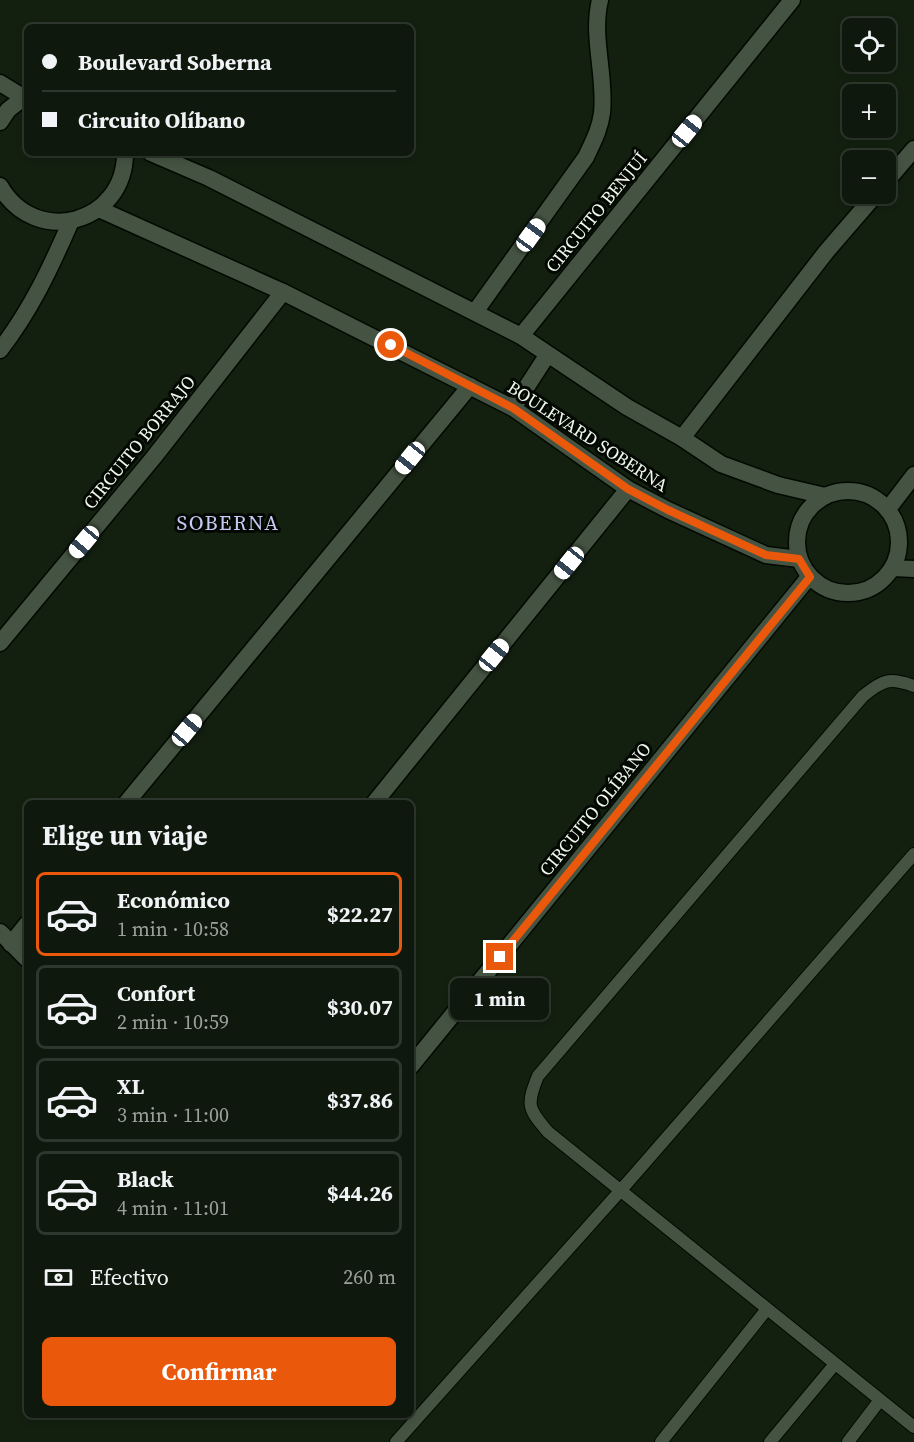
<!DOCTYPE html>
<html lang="es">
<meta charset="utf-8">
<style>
:root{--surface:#0e180c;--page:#1c251a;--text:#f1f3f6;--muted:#9ba09d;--line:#2e372d;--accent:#ea580c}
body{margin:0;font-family:"Source Serif 4",serif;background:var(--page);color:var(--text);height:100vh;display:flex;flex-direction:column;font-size:22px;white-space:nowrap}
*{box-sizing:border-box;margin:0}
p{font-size:20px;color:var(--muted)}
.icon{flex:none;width:33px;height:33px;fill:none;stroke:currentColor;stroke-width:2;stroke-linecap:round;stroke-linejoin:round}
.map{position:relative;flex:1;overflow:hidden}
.side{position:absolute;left:24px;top:800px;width:390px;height:618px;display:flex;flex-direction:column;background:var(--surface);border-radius:9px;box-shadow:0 3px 9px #0003,0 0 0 2px var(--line)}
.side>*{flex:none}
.guide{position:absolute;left:24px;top:24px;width:390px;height:132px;border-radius:9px;box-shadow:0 3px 9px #0003,0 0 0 2px var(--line);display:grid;align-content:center;height:132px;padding:0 18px;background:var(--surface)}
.fabs{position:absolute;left:842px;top:18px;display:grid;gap:12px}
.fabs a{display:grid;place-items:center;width:54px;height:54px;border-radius:9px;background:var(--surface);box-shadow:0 3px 9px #0003,0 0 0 2px var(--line);font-size:30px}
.end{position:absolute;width:27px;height:27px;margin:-14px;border:8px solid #ea580c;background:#fff;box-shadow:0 0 0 3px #fff}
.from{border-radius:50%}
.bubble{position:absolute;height:42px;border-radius:9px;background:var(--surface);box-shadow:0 3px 9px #0003,0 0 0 2px var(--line);font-size:20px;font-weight:700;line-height:42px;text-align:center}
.car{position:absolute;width:18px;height:36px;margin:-18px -9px;border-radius:8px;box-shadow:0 0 4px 2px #0007;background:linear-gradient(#fff 24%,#345 0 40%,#fff 0 76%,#345 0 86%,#fff 0)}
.guide b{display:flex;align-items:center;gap:21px;height:57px;font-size:22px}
.guide b+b{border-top:2px solid var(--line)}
.guide i{width:15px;height:15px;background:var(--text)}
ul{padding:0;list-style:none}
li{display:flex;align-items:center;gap:18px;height:84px;margin:0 12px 9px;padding:0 6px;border:3px solid var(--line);border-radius:9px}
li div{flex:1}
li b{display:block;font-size:22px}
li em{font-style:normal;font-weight:700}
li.active{border-color:var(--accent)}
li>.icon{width:54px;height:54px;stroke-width:1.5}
h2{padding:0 18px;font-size:27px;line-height:72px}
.pay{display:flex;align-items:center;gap:15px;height:66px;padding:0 18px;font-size:22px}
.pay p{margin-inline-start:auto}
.primary-button{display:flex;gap:12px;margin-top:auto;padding:12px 18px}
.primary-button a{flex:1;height:69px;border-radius:9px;background:var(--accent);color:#fff;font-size:24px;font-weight:700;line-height:69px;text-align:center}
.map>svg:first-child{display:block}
</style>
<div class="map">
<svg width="914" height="1442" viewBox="0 0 914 1442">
<rect width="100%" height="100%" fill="#132010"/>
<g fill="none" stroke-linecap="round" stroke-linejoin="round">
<defs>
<path id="service" d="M914,686C889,677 883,680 863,696L538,1076C526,1105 528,1109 548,1132L914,1427
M396,1442L621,1190L914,854
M661,1442L767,1309
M770,1442L835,1364
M848,1442L880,1400"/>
<path id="minor" d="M885,183L914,149
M475,312L586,157C593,142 600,129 602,113C606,75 591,37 600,0
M521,336L792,0
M0,350C31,310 51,267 71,221
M682,438L826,252L876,194
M797 542a51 51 0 1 1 102 0a51 51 0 1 1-102 0Z
M888,509L914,475
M893,568L914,569
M0,643L154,457L283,292
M127,802L470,386
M375,802L628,489
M0,932L27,959
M11,944L27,924
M411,1066L809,577"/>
<path id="tertiary" d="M0,83L23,97
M0,122L8,110L27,95
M151,153L209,178L521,336L627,407L682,438L721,464L778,485L825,496
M0,186C35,248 125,224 125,153
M99,209L283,292L513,408L628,489L668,510L766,555L799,559
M513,408L548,354"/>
</defs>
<!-- service casing -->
<use href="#service" stroke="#020901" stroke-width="14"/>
<!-- minor casing -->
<use href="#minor" stroke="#020901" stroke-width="19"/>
<!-- tertiary casing -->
<use href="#tertiary" stroke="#020901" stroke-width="19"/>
<!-- service -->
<use href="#service" stroke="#455442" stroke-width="12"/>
<!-- minor -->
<use href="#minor" stroke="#455442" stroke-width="16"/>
<!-- tertiary -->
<use href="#tertiary" stroke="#455442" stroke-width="16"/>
</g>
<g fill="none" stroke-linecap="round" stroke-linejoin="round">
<!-- route -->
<path stroke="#ea580c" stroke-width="8" d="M391,345L513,408L628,489L668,510L766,555L799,559L810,577L500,957"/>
</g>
<g text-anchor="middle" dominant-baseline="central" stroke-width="6" stroke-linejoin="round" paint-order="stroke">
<!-- street labels -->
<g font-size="18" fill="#eff8ed" stroke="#040803">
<text transform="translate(596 212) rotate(-51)">CIRCUITO BENJUÍ</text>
<text transform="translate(588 436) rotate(33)">BOULEVARD SOBERNA</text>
<text transform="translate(139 442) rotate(-51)">CIRCUITO BORRAJO</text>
<text transform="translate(595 809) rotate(-51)">CIRCUITO OLÍBANO</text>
</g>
<!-- quarter labels -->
<g font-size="21" letter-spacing="1.5" fill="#c5caf5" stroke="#040803">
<text x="228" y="522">SOBERNA</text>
</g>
</g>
</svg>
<div class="fabs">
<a><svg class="icon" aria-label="locate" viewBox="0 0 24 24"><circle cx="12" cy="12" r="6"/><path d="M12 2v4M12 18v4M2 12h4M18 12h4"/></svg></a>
<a>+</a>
<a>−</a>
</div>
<i class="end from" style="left:391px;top:345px"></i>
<i class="end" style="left:500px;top:957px"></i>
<div class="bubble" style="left:450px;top:978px;width:99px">1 min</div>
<i class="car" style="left:687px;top:131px;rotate:39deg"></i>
<i class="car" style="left:531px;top:235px;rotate:36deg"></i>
<i class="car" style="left:410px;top:458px;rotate:219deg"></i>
<i class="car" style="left:84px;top:542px;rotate:220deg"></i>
<i class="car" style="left:569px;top:563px;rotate:219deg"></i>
<i class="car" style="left:494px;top:655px;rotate:39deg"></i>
<i class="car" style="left:187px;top:730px;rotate:40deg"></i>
<div class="guide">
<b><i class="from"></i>Boulevard Soberna</b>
<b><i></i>Circuito Olíbano</b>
</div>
<section class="side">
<h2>Elige un viaje</h2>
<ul>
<li class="active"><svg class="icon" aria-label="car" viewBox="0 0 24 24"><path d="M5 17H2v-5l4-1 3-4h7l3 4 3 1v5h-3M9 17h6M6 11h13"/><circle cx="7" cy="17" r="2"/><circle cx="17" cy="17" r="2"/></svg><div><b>Económico</b><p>1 min · 10:58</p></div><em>$22.27</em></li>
<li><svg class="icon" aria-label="car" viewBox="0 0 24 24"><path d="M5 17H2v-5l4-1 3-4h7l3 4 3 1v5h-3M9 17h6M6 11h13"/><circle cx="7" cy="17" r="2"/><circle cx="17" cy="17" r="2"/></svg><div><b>Confort</b><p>2 min · 10:59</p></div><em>$30.07</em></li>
<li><svg class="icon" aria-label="car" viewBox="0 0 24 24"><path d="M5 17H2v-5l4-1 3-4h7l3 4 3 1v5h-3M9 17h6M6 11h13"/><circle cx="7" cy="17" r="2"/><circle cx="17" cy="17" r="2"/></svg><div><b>XL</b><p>3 min · 11:00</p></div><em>$37.86</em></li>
<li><svg class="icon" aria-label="car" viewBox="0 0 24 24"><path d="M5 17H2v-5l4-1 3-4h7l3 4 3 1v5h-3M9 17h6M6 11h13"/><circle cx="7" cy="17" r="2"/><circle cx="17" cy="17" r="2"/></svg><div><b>Black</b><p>4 min · 11:01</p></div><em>$44.26</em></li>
</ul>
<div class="pay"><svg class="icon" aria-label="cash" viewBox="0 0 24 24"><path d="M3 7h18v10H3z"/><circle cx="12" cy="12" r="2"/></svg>Efectivo<p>260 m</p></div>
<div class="primary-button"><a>Confirmar</a></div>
</section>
</div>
